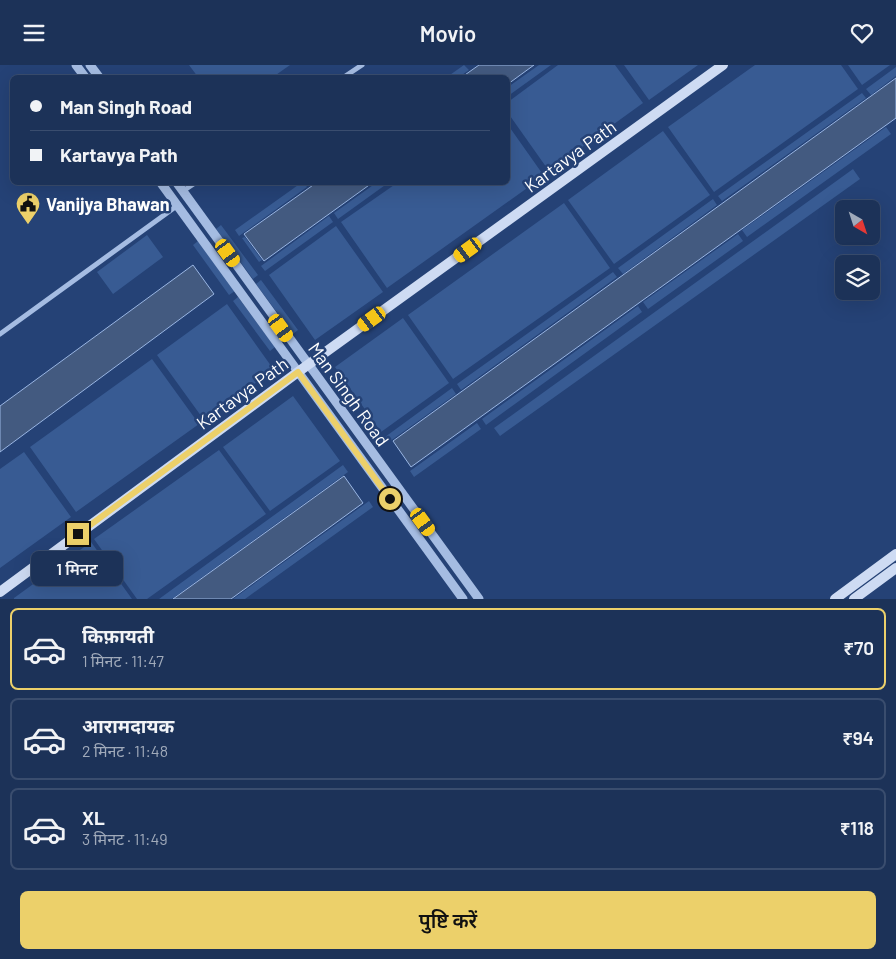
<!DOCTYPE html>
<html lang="hi">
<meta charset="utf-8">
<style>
:root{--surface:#1c3258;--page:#293e61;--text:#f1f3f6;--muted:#a0aaba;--line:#3a4d6e;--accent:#ecd06a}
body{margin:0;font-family:Barlow,"Noto Sans Devanagari",sans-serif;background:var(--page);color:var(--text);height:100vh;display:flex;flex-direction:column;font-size:19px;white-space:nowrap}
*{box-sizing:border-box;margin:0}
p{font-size:16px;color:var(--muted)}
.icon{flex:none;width:28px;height:28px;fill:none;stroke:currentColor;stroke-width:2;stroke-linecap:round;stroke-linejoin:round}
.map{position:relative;height:534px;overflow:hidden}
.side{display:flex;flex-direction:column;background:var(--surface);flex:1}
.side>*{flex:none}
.guide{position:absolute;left:10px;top:10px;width:500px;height:110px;border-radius:8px;box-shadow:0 5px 20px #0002,0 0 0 1px var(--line);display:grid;align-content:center;height:110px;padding:0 20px;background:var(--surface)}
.needle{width:32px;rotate:141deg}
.fabs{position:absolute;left:835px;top:135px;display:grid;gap:10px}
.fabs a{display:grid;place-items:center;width:45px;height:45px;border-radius:8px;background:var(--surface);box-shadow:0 5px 20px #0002,0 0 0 1px var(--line);font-size:25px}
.end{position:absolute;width:22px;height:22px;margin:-11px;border:6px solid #ecd06a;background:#111;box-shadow:0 0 0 2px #111}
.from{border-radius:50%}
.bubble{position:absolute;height:35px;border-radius:8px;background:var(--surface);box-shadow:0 5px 20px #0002,0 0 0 1px var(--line);font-size:16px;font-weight:600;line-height:35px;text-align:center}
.car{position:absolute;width:15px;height:30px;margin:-15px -8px;border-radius:6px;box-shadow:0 0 4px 1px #0007;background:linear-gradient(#f5c518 24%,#345 0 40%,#f5c518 0 76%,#345 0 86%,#f5c518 0)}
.guide b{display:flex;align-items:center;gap:18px;height:48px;font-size:19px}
.guide b+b{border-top:1px solid var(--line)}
.guide i{width:12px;height:12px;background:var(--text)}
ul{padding:9px 0 0;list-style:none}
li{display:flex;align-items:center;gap:15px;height:82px;margin:0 10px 8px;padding:0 10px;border:2px solid var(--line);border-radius:8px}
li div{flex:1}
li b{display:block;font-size:19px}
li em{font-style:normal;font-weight:600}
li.active{border-color:var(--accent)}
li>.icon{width:45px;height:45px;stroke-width:1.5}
.cta{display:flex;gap:10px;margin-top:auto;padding:10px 20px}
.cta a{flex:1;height:58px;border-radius:8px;background:var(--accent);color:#111;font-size:20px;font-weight:600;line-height:58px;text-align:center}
header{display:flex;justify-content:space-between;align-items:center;height:65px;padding:0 20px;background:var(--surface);font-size:22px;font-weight:600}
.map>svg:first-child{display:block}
</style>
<header><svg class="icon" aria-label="menu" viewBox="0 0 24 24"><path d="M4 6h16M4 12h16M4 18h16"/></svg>Movio<svg class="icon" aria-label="heart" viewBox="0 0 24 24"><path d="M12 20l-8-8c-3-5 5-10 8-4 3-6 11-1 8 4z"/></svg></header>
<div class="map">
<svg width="896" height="534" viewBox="0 0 896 534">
<rect width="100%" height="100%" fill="#254276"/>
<!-- green -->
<path fill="#385b93" d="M189,0H290L273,12H198Z
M464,0L469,5L459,12H447Z
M539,0H551L508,31V22Z
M558,0H615L643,38L549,106L508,48V37Z
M624,0H698L649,35Z
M755,0H841L858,24L714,127L668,62Z
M848,0H890L862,20Z
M896,2V11L871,30L866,24Z
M862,28L866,33L722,136L718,131Z
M508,60L544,111L387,223L341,157L397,118H508Z
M886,62L891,69L747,172L742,165Z
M663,66L710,130L614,199L568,135Z
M853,104L860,114L500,371L494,363Z
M301,118H304L307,122L239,171L235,165Z
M376,118H388L338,154L334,148Z
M713,134L717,140L623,209L618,203Z
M564,138L610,203L453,314L408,250Z
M329,151L333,157L265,206L261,201Z
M221,160L258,210L253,214L216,164Z
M336,161L383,227L315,275L269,210Z
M738,169L743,176L648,244L643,237Z
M147,170L163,192L113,229L97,207Z
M245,172L262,195L259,197L242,173Z
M198,176L235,226L229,230L193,180Z
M613,207L617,212L461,325L457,319Z
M261,215L298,265L293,269L256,219Z
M238,232L275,282L270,286L233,236Z
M227,239L274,305L204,355L157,290Z
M638,241L642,247L486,360L482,354Z
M403,253L449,318L381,367L335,302Z
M152,294L199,359L76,447L30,382Z
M452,323L456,329L389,377L385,372Z
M293,331L340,396L270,446L223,382Z
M477,358L481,364L414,412L410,406Z
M219,385L266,449L147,534H137L94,474Z
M24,387L71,452L0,503V404Z
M343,400L348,407L172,534H159Z
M369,436L373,442L245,534H233Z
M91,477L132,534H14V533Z"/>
<!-- water -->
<path fill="#435a80" stroke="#9ab6e3" d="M479,0H534L508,19V12H462Z
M896,13V53L411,402L393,376Z
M316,118H372L264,196L244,169Z
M193,200L214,229L0,387V341Z
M344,411L363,438L231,534H173Z"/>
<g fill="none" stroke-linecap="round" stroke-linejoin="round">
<!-- minor -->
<path stroke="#a5bce2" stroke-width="5" d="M344,12L362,0
M183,126L195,118
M0,269L178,140"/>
<!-- tertiary -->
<path stroke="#a5bce2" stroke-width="9" d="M76,0L85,12
M90,0L99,12
M161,118L463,534
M177,118L479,534"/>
<!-- secondary -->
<path stroke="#cedbf3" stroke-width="10" d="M0,527L298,307L723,0
M835,534L896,489
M854,534L896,503"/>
</g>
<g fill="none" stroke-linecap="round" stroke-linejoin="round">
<!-- route -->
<path stroke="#ecd06a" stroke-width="6" d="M78,469L298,307L390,434"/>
</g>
<!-- icons -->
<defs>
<symbol id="civic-pin" viewBox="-11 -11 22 30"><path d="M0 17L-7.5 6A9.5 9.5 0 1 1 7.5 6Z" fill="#ecd06a" stroke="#254276"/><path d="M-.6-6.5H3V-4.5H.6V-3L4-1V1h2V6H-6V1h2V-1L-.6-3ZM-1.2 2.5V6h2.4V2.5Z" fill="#111"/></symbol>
</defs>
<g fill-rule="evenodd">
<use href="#civic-pin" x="14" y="125" width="28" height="38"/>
</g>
<g text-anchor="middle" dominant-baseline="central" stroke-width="5" stroke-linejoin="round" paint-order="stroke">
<!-- street labels -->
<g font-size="18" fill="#fff" stroke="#254276">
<text transform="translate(570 91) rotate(-36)">Kartavya Path</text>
<text transform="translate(242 328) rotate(-36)">Kartavya Path</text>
<text transform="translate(349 329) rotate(54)">Man Singh Road</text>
</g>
<!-- poi labels -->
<g font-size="18" font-weight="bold" fill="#fff" stroke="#254276" text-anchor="start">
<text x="46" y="139">Vanijya Bhawan</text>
</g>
</g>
</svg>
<div class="fabs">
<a><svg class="needle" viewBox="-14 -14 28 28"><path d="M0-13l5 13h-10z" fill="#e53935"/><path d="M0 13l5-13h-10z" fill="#a0aaba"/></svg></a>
<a><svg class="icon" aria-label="layers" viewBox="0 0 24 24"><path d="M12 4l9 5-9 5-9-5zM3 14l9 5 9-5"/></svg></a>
</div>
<i class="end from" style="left:390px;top:434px"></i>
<i class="end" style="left:78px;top:469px"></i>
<div class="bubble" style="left:31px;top:486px;width:92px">1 मिनट</div>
<i class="car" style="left:468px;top:185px;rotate:234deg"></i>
<i class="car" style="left:228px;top:188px;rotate:144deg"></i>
<i class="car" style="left:372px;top:254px;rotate:234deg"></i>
<i class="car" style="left:281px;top:263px;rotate:144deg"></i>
<i class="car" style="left:423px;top:457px;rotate:144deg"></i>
<div class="guide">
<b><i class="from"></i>Man Singh Road</b>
<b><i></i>Kartavya Path</b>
</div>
</div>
<section class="side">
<ul>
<li class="active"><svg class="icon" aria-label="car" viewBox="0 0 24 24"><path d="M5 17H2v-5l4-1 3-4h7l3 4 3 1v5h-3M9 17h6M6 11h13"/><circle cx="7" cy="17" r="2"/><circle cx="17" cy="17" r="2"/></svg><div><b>किफ़ायती</b><p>1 मिनट · 11:47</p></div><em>₹70</em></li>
<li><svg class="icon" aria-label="car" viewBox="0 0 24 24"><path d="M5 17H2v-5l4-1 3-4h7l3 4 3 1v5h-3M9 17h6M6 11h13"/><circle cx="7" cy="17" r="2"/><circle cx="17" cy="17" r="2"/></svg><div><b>आरामदायक</b><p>2 मिनट · 11:48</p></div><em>₹94</em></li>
<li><svg class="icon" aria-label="car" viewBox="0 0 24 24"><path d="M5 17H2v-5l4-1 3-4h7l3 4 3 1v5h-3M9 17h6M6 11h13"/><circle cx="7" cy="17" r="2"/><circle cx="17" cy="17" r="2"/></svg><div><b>XL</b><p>3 मिनट · 11:49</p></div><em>₹118</em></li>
</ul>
<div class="cta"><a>पुष्टि करें</a></div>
</section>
